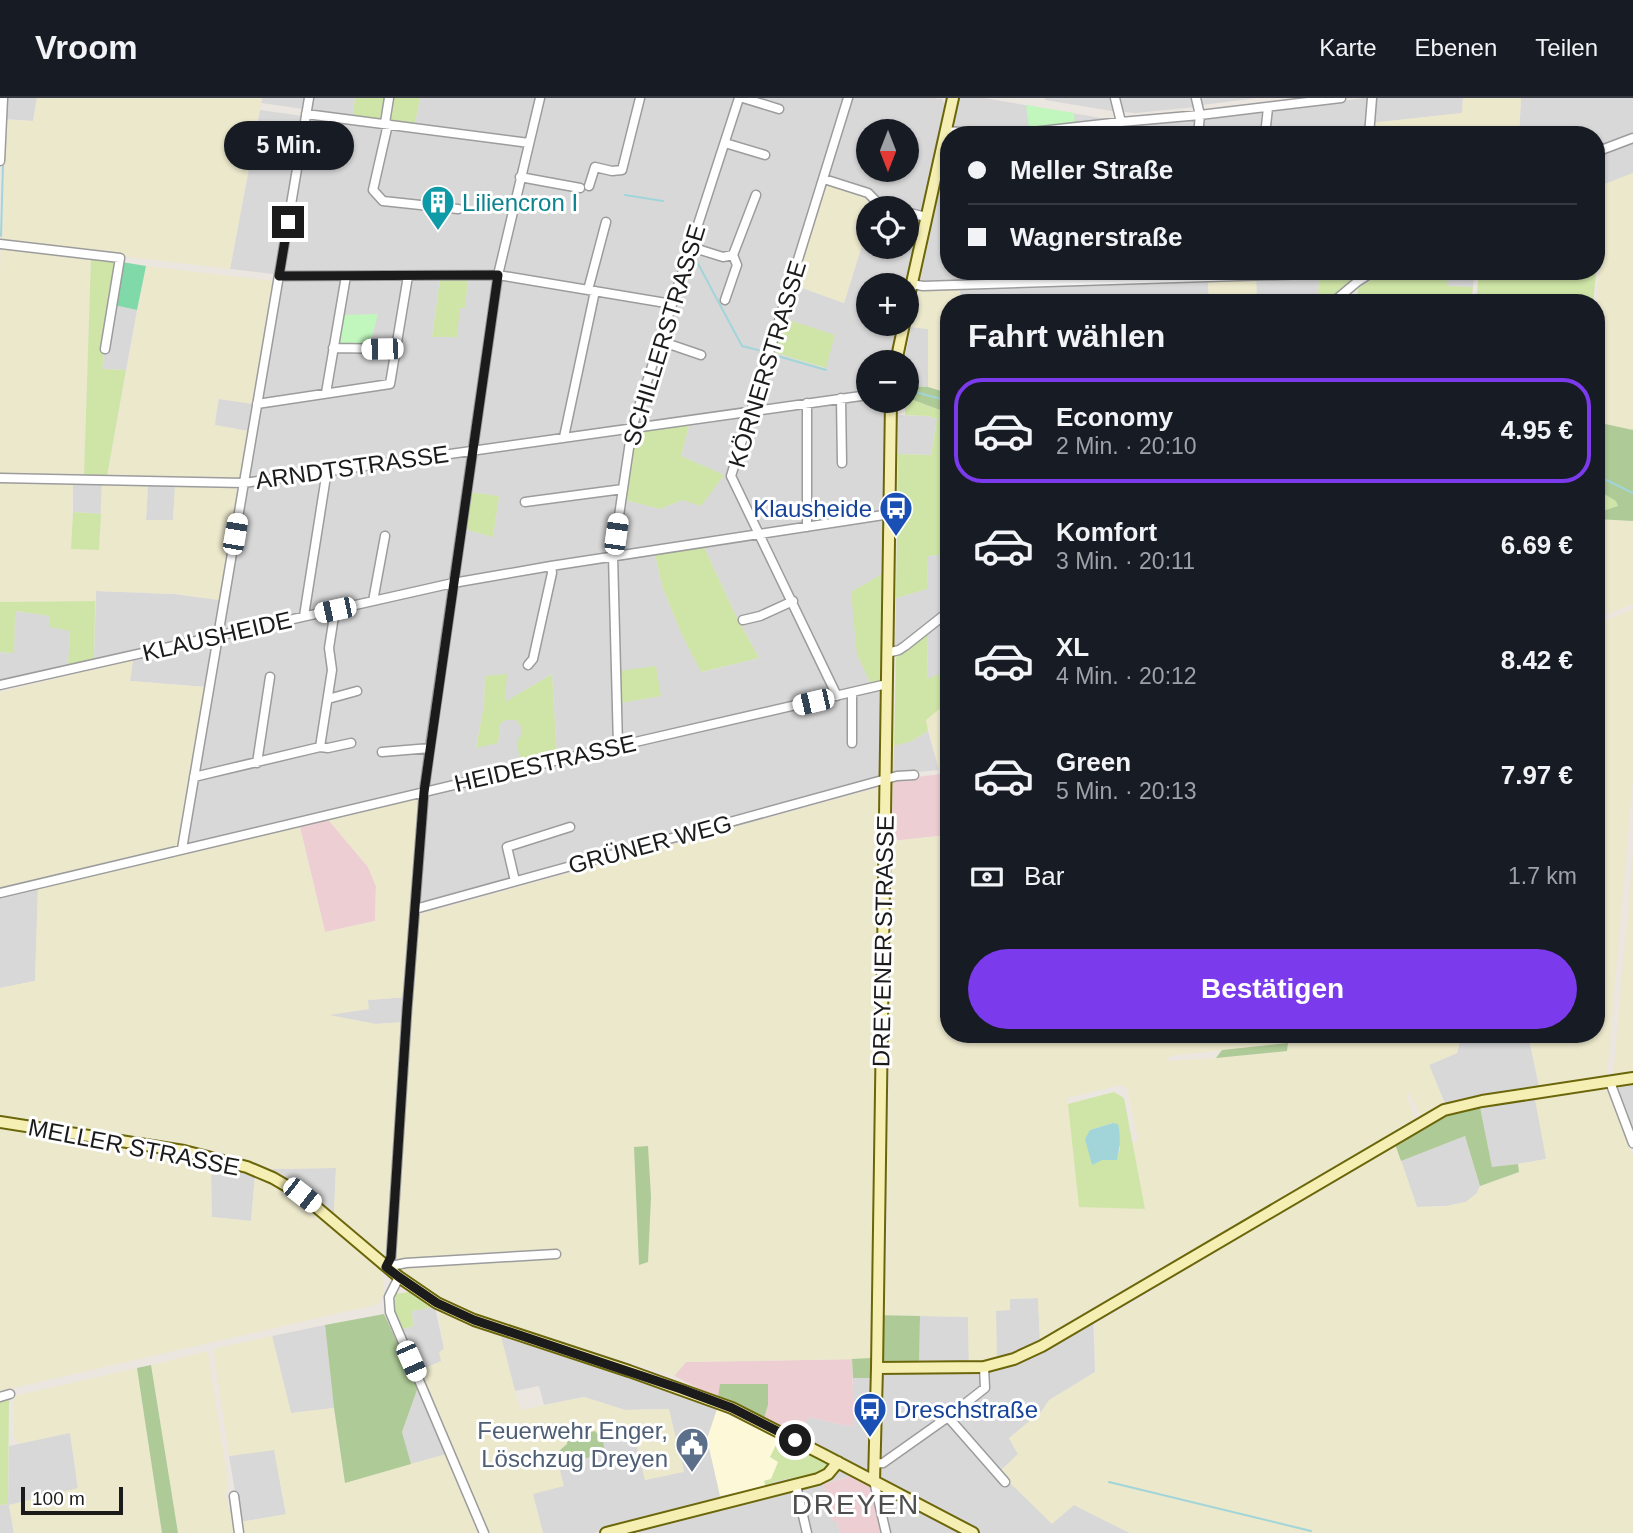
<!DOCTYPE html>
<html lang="de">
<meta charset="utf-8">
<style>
:root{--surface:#171b24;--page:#20242c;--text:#f1f3f6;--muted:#9ea1a6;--line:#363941;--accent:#7c3aed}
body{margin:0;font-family:Helvetica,sans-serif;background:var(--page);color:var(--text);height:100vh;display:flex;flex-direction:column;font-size:26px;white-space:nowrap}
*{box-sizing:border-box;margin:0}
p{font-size:23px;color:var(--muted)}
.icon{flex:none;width:38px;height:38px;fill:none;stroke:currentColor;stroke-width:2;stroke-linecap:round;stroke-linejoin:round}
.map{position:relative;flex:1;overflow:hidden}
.details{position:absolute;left:940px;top:196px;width:665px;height:749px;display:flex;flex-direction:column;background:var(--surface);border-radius:28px;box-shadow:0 2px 5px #0004}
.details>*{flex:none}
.top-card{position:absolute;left:940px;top:28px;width:665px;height:154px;border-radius:28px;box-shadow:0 2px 5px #0004;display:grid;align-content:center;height:154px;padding:0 28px;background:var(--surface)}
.needle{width:46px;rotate:180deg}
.tools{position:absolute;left:856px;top:21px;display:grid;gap:14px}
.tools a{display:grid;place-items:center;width:63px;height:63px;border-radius:50%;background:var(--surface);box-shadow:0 2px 5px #0004;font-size:35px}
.scale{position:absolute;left:21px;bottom:18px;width:102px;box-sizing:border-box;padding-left:7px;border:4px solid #1b1b1b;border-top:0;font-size:19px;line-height:24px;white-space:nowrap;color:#1b1b1b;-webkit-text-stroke:5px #fff;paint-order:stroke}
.end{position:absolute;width:32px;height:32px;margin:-16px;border:9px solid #1b1b1b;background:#fff;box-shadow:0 0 0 4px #fff}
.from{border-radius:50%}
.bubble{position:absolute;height:49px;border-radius:24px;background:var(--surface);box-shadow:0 2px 5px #0004;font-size:23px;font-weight:700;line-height:49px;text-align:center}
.car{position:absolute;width:21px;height:42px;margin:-21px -10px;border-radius:9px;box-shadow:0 0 5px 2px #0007;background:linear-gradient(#fff 24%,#345 0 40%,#fff 0 76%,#345 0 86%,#fff 0)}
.top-card b{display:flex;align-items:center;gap:24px;height:66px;font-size:26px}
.top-card b+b{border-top:2px solid var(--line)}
.top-card i{width:18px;height:18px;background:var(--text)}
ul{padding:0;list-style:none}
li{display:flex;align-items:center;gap:21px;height:105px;margin:0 14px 10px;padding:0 14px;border:4px solid transparent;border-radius:28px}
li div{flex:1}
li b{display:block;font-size:26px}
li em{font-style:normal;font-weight:700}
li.current{border-color:var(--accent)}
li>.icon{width:63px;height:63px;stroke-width:1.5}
h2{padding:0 28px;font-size:32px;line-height:84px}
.pay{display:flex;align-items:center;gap:18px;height:77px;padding:0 28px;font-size:26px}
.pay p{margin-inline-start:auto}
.cta{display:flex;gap:14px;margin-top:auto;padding:14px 28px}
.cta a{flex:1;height:80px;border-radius:42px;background:var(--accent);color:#fff;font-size:28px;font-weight:700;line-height:80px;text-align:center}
header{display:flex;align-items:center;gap:42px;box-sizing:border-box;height:98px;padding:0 35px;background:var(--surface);border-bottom:2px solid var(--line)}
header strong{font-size:33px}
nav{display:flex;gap:38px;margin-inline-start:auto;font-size:24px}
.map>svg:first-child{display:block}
</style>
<header>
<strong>Vroom</strong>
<nav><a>Karte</a><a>Ebenen</a><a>Teilen</a></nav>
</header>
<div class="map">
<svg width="1633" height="1435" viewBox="0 0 1633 1435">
<rect width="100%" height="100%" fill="#ece6e0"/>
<!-- residential -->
<path fill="#d9d8d8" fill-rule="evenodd" d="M7,0H37L33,23L5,21Z
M262,0H355L353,18L261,5Z
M420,0H535L526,39L522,41L415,26Z
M544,0H736L672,196L665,201L505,175L503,172Z
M744,0H844L748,309L642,324L639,321Z
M853,0H933L942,1L945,7L907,190L906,187H868V226H899L891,264H868V292L762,307L759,304L773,254L825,270L783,220L794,187L844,205L868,128V149H906V110H873L875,105L826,85ZM868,33H906V72H868Z
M960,0H984L1113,22L1004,34L957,32L954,28Z
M1045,0H1194L1196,9L1136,15L1112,13L1045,2Z
M1200,0H1257L1202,7Z
M1365,0L1370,5L1366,32L1340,37H1046L1205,20Z
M1375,0H1463L1462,15L1371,25Z
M1521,0H1633V36L1596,50V37H1519Z
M260,12L524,49L496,171L491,175L290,178L230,171Z
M1633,44V75L1605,86L1600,137L1596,135V59Z
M948,52V173H1305L924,185L920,183Z
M1447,173H1475L1473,189L1446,188Z
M1319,179L1318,205H1257L1256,182Z
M468,181L504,182L664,208L666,213L629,326L253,380L249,376L281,185L285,183L440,182L432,238L460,209H465Z
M1208,183L1209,205H960V192Z
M111,206L137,212L126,272L102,271Z
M911,229L928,231V289L907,288L906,264H904Z
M219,300L253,306L248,333L214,327Z
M868,300V303H884V410L882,415L621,455L618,450L625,402L660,411L682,402L723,377L681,358L690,324Z
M898,317L928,318L937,321L931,357L898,356Z
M627,333L610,467L614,647L557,661L552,576L504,605L485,578L484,608L476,649L498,645L500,626L506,622H516L521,629V669L433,688L429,686L464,431L493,439L499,398L469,394L475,358L478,354Z
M467,356L470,359L422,693L189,746L186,743L246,390L251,386Z
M148,382L176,383L173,422H146Z
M73,384L102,385L101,416L73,414Z
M880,422L884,424V475L857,557L871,586L627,644L623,641L621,605L661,598L619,573L616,467L622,461L655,456L662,488L681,535L702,574L759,560L735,516L704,449Z
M948,456V508L895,549L896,500L927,491L928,458Z
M96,493L175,496L219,502L206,589L130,583L133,562L131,554L94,563Z
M15,513L51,518L70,532L68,573L0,590V554L14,555Z
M948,519V573L927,582L928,535Z
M882,592L881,680L428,805L420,802L428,698Z
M928,633L939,672L893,676L894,648L912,643Z
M38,789L35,883L0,890V797Z
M407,899L405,924L376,926L326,917L368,911V902Z
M1462,936H1528L1539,988L1445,1006L1429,967L1457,955Z
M1633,985V1038L1616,993L1621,987Z
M1535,1001L1547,1061L1492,1070L1480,1009Z
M1465,1038L1480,1088L1477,1095L1466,1104L1446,1108L1417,1109L1401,1063Z
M211,1064L255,1078L251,1123L211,1119Z
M336,1070L334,1115L276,1075L272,1071Z
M1038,1200L1040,1243L1093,1212L1095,1274L1050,1302L1041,1314L1009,1340L1018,1356L1074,1407L1130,1435H888L854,1377L823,1386L833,1423H837L840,1435H639L636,1425L594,1435H543L532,1396L555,1353H559L560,1360L605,1355L603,1342L634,1335L645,1382L684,1373L668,1311L625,1312L584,1299L544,1307L539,1288L515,1293L501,1239L630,1277L731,1313L809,1319L843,1327L853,1328V1280H871L872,1264L919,1267L920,1218L968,1219L969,1266L996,1212L1010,1201ZM780,1342L793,1382L792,1380L773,1384L764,1383Z
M435,1209L444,1251L442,1264L419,1272L401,1232L413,1228L412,1213Z
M325,1227L334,1310L291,1315L272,1238Z
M418,1289L447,1356L411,1366L402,1334Z
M70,1334L78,1391L9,1407L14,1435H0V1407L8,1406L9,1348Z
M274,1351L286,1417L240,1424L229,1358Z"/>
<!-- commercial -->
<path fill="#edcfd3" d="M948,675V737L892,743L893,682Z
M326,719L368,769L376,788L375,823L325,834L299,725Z
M852,1261L854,1328L843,1327L809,1319L798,1339L764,1320L768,1307L718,1300L674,1278L686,1264Z
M855,1377L877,1389L888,1435H840L837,1423L833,1424L823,1386Z"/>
<!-- education -->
<path fill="#fdf8d8" d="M717,1311L779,1341L771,1359L779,1364L771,1381L764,1383L766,1389L720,1398L707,1341Z"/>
<!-- farmland -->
<path fill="#ebe8cc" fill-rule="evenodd" d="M37,0H262L230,171L2,144L6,22L33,23Z
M1463,0H1521L1519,37H1370L1371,25L1462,15Z
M1633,75V332L1596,324V211L1605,86Z
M826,85L862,95L875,105L873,110H868V128L844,205L794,187Z
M5,151L91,159L84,377H0V175L1,152Z
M146,168L274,183L253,306L218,301L215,327L248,333L241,377L236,382L107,378Z
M1256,181L1257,205H1209L1208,183Z
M920,192H960V205H948V295L928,289V231L911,229Z
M0,383L73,384L71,451L99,452L102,385L148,386L146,422H173L175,386L234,388L238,397L219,502L175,496L96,493L95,503L0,504Z
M1596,421L1633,423V506L1596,521Z
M1633,511V680L1607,978L1539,988L1528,936H1596V526Z
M133,562L130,583L206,589L179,747L172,751L0,790V594Z
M948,604V671L939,672L926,622Z
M880,689L871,1261L686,1264L674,1278L480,1219L438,1199L399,1171L401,1168L557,1158L556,1152L395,1162L419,820L424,815ZM648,1049L639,1167L634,1050Z
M420,698L407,899L368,902L369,911L329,917L376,926L405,924L386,1155H379L334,1115L336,1070L272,1071L227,1056L172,1044L0,1017V890L35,883L38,789L178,757L299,725L325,834L375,823L376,788L368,769L326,719Z
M948,737V936H1462L1457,955L1429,967L1445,1006L1422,1019L1409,995L1406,996L1416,1022L1321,1079L1325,1086L1330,1087L1396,1047L1417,1109L1446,1108L1466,1104L1477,1095L1480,1088L1519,1074L1518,1066L1546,1061L1535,1001L1604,991L1611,997L1633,1058V1435H1130L1074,1407L1052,1426L1006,1381L999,1374L1018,1356L1009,1340L1041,1314L1049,1302L1095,1274V1226L1157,1191V1174L1040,1244L1038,1200L1010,1201V1212L996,1213L997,1262L969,1266L968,1219L886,1217L892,743ZM1288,945L1287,953L1216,960L1168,963L1169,958ZM1120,987L1127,990L1138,1043L1132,1045L1145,1110L1068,1006V1000Z
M1633,756V975L1613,978Z
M0,1029L211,1064L212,1119L251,1123L255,1078L295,1100L324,1122L381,1172L384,1193L379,1206L0,1293Z
M438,1212L471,1228L501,1239L520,1312L584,1299L625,1312L669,1311L684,1374L645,1382L634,1335L603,1342L595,1333L567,1346L559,1353H555L564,1388L533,1396L543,1435H489L419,1273L441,1263L439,1254L444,1251Z
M272,1238L291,1315L334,1310L345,1384L447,1356L481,1435H242L240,1424L286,1416L274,1352L229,1358L213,1251Z
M208,1253L228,1384L226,1397L229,1413L233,1416L236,1435H178L151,1267Z
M137,1270L162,1435H14L9,1407L78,1390L70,1335L18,1346L14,1339V1298Z"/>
<!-- grass -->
<path fill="#cfe5a7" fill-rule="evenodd" d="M355,0H420L415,26L353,18Z
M1596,135L1600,137L1593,205H1476L1479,173H1596Z
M91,159L116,163L102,271L126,272L107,378L84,377Z
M1386,173H1447V188L1473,189L1471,205H1357L1358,190Z
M1319,179H1352L1354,182L1328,205H1318Z
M468,181L465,210H460L457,239H432L440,182Z
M783,220L835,237L826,270L773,254Z
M908,300L948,315V456L928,458L927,491L896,500L898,356L931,357L937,321L928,318L905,317V304Z
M690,324L681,358L724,377L701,408L682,402L660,411L625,402L635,333Z
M1596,391L1617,403L1618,408L1596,415Z
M469,394L499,398L493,439L464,431Z
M73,414L101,416L99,452L71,451Z
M704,449L735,516L759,560L701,574L681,535L662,488L655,456Z
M884,475V577L880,582L871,586L857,557L851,494Z
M95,503L94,563L68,569L70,533L50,529V518L15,513L14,555L0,554V504Z
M928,535L927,581L948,573V604L926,622L928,633L912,643L894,648L896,559Z
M656,568L661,598L621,605L619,573Z
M507,576L505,604L552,576L557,661L521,669L517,644L521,637V629L516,622H506L500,626L498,645L476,650L484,608L485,578Z
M1114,994L1124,1000L1145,1111L1079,1109L1068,1006ZM1112,1025L1120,1050L1117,1061L1102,1062L1091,1066L1090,1032Z
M409,1194L435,1209L412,1213L413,1228L401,1232C395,1217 392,1211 396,1196Z
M9,1299L8,1406L0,1407V1301Z
M779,1341L822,1361L826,1368L823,1374L792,1382L791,1380L773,1384L772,1387L766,1389L764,1383L771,1381L778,1364L770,1359Z"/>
<!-- forest -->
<path fill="#aeca96" d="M907,288L928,289L948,295V315L908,300L907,302Z
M1596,324L1633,332V423L1596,421V415L1618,408L1616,403L1596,391Z
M1288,945L1287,953L1216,960L1222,952Z
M1480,1009L1492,1069L1518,1066L1519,1074L1480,1088L1465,1038L1401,1063L1394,1043L1447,1015Z
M648,1048L651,1099L648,1164L639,1167L634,1049Z
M384,1216L418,1289L402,1334L411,1366L345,1385L334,1310L325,1227Z
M872,1217L920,1218L919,1267L872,1264V1280H853L852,1261L871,1260Z
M151,1267L178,1435H162L137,1270Z
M720,1286H768V1307L764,1320L718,1300Z
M595,1333L603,1342L605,1355L572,1364L560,1360L559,1353L567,1346L568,1340Z"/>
<!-- park -->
<path fill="#c1f6bd" d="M1026,7L1074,15L1075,26L1029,31Z
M378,216L370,247H338L340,217Z"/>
<!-- pitch -->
<path fill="#80d9a9" d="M122,164L146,168L137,212L114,207Z"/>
<!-- water -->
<path fill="#a2d5d9" d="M1113,1025L1118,1026C1121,1038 1120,1049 1117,1062H1102L1092,1067L1085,1041L1090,1032Z"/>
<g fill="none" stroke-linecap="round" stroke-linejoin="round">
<!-- stream -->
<path stroke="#a2d5d9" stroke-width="2" d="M625,97L663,103
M1,138L3,66
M695,160L742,248L766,254
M774,257L826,272
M919,295L948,303
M1596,377L1633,395
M1109,1384L1311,1433"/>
<defs>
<path id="street" d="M743,0L779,11
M1115,0L1121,24
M1196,0L1200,17L1198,37
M306,16L529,45
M385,25L389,0
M388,26L373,92L383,103L458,111
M945,33L1004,37L1121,24L1200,17L1341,0
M1265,37L1268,10
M1369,37L1372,0
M725,45L765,57
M1596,54L1633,40
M0,63L3,0
M520,79L580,90
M824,81L868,95L882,109L889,110
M589,88L595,69L612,73L622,72L640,0
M906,114L926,119
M0,146L120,160L105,251
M691,149L723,159L733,157L756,97
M280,178L498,177L672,206
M912,186L923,188L1371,174
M588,192L606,124
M725,202L737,167L733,157
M1332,205L1357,184L1371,175
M660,243L701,257
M333,250L396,251
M326,295L346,178
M841,300L842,365
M807,305V429
M257,306L390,286L408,178
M564,339L595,193
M0,380L244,385L868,297
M525,404L623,391
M373,503L385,438
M304,518L327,372
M743,522L760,518L793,503
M887,555L899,552L905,548L948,514
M528,567L533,561L552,475L551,468
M0,587L453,485L551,468L890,416
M837,598L731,378L848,0
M328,601L357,593
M852,645V595
M618,648L613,458L632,330L739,0
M320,649L332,572L329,550L335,512
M382,654L430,650
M257,665L270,579
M194,679L320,649L328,650L351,645
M182,751L309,0
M515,783L507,749L570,729
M0,795L618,648L887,586
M415,811L897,678L914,677
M1610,984L1633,1045
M386,1169L391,1159L407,912L424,694L430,650L498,177L540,0
M386,1169L406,1165L556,1156
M399,1179L389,1199L390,1214L484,1435
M0,1299L10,1296
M948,1319L1005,1384
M874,1366L883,1365L948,1319L985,1290L984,1269
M874,1383L886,1435
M796,1387L807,1435
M234,1398L239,1435"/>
<path id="secondary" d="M906,212L953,0
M896,264L904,226
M0,1024L184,1053L247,1069L273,1080L302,1097L399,1179L437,1205L474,1222L629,1273L732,1310L822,1356L973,1435
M877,1270L984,1269L1014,1261L1042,1248L1444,1012L1482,1003L1633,980
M874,1383L877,1270L891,303
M606,1435L818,1381L828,1376L838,1364"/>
</defs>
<!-- street casing -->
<use href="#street" stroke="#9c9c9c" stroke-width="11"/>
<!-- secondary casing -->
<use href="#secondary" stroke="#6b6609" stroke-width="14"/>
<!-- street -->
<use href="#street" stroke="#fff" stroke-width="8"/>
<!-- secondary -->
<use href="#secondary" stroke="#f6efb4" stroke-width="10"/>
</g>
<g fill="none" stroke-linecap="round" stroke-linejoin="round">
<!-- route -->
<path stroke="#1b1b1b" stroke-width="9" d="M288,124L279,178L498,177L424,694L407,912L391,1159L386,1169L399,1179L437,1205L474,1222L681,1291L732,1310L795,1342"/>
</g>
<!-- icons -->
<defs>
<symbol id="building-pin" viewBox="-11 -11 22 30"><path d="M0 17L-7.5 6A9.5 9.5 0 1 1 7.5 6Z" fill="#0f9aa8" stroke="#fff"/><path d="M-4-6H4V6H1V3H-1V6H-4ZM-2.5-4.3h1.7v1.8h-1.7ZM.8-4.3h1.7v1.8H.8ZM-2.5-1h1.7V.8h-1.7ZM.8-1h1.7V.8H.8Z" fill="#fff"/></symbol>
<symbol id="bus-pin" viewBox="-11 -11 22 30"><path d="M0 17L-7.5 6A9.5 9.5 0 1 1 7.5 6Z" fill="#1a4fb4" stroke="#fff"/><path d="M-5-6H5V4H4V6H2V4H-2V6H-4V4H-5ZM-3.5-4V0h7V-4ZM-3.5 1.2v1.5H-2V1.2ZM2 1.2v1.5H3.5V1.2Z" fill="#fff"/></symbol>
<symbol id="civic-pin" viewBox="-11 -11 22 30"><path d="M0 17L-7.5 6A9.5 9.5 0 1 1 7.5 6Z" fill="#5c6f8a" stroke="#fff"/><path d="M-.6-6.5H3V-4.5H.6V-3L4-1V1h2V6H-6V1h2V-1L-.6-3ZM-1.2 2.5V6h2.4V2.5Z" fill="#fff"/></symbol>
</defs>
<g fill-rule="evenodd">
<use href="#building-pin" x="419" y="85" width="38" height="52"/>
<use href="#bus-pin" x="877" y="391" width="38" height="52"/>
<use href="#bus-pin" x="851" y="1292" width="38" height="52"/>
<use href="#civic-pin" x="673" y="1327" width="38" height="52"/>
</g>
<g text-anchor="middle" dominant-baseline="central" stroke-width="6" stroke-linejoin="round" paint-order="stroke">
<!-- culture labels -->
<g font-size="24" fill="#0d838f" stroke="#fff" text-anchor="start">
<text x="462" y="104">Liliencron I</text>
</g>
<!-- street labels -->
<g font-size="24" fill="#1b1b1b" stroke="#fff">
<text transform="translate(664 237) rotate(-73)">SCHILLERSTRASSE</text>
<text transform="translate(767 266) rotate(-73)">KÖRNERSTRASSE</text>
<text transform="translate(352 369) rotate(-8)">ARNDTSTRASSE</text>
<text transform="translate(217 538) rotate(-13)">KLAUSHEIDE</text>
<text transform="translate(545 665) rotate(-13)">HEIDESTRASSE</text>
<text transform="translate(650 746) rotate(-15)">GRÜNER WEG</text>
<text transform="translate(883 843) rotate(-89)">DREYENER STRASSE</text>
<text transform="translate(134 1049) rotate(11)">MELLER STRASSE</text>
</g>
<!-- transit labels -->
<g font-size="24" fill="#164399" stroke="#fff" text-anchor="end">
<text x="872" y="410">Klausheide</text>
<text x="894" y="1311" text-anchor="start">Dreschstraße</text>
</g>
<!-- service labels -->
<g font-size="24" fill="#4e5e75" stroke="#fff" text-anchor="end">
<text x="668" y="1332">Feuerwehr Enger,<tspan x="668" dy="28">Löschzug Dreyen</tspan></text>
</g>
<!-- quarter labels -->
<g font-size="28" letter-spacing="2" fill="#4e4e4e" stroke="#fff">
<text x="856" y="1406">DREYEN</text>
</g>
</g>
</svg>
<div class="tools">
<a><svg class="needle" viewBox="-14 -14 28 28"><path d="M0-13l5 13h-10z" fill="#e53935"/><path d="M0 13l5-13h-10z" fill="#9ea1a6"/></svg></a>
<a><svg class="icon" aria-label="locate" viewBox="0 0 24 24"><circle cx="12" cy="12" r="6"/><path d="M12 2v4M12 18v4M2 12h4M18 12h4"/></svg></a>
<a>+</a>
<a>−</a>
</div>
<div class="scale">100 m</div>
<i class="end from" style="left:795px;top:1342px"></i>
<i class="end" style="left:288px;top:124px"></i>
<div class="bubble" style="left:224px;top:23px;width:130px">5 Min.</div>
<i class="car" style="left:382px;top:251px;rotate:269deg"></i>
<i class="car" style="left:235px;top:436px;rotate:10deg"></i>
<i class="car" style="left:616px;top:436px;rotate:8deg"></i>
<i class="car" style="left:335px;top:512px;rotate:258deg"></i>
<i class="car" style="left:813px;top:604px;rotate:257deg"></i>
<i class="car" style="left:302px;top:1097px;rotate:128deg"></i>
<i class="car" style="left:411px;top:1263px;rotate:156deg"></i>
<div class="top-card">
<b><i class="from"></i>Meller Straße</b>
<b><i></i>Wagnerstraße</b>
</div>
<section class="details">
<h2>Fahrt wählen</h2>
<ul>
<li class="current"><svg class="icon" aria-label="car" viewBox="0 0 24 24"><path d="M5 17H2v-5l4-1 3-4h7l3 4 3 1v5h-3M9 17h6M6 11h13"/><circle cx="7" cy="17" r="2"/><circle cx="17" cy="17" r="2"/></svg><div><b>Economy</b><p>2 Min. · 20:10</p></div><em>4.95 €</em></li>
<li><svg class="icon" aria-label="car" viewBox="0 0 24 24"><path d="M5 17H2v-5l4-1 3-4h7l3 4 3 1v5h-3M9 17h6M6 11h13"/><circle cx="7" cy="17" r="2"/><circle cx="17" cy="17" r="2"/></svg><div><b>Komfort</b><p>3 Min. · 20:11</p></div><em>6.69 €</em></li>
<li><svg class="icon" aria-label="car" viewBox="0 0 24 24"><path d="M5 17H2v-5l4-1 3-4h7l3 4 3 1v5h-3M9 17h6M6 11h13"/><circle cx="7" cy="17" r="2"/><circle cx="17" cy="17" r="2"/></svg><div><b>XL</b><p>4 Min. · 20:12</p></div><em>8.42 €</em></li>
<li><svg class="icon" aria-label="car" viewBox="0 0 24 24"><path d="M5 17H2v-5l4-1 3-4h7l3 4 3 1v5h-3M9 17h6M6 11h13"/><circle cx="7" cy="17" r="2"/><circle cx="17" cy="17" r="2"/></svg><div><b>Green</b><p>5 Min. · 20:13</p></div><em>7.97 €</em></li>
</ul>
<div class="pay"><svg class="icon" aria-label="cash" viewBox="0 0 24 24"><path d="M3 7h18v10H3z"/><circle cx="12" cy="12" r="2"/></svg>Bar<p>1.7 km</p></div>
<div class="cta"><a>Bestätigen</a></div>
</section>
</div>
